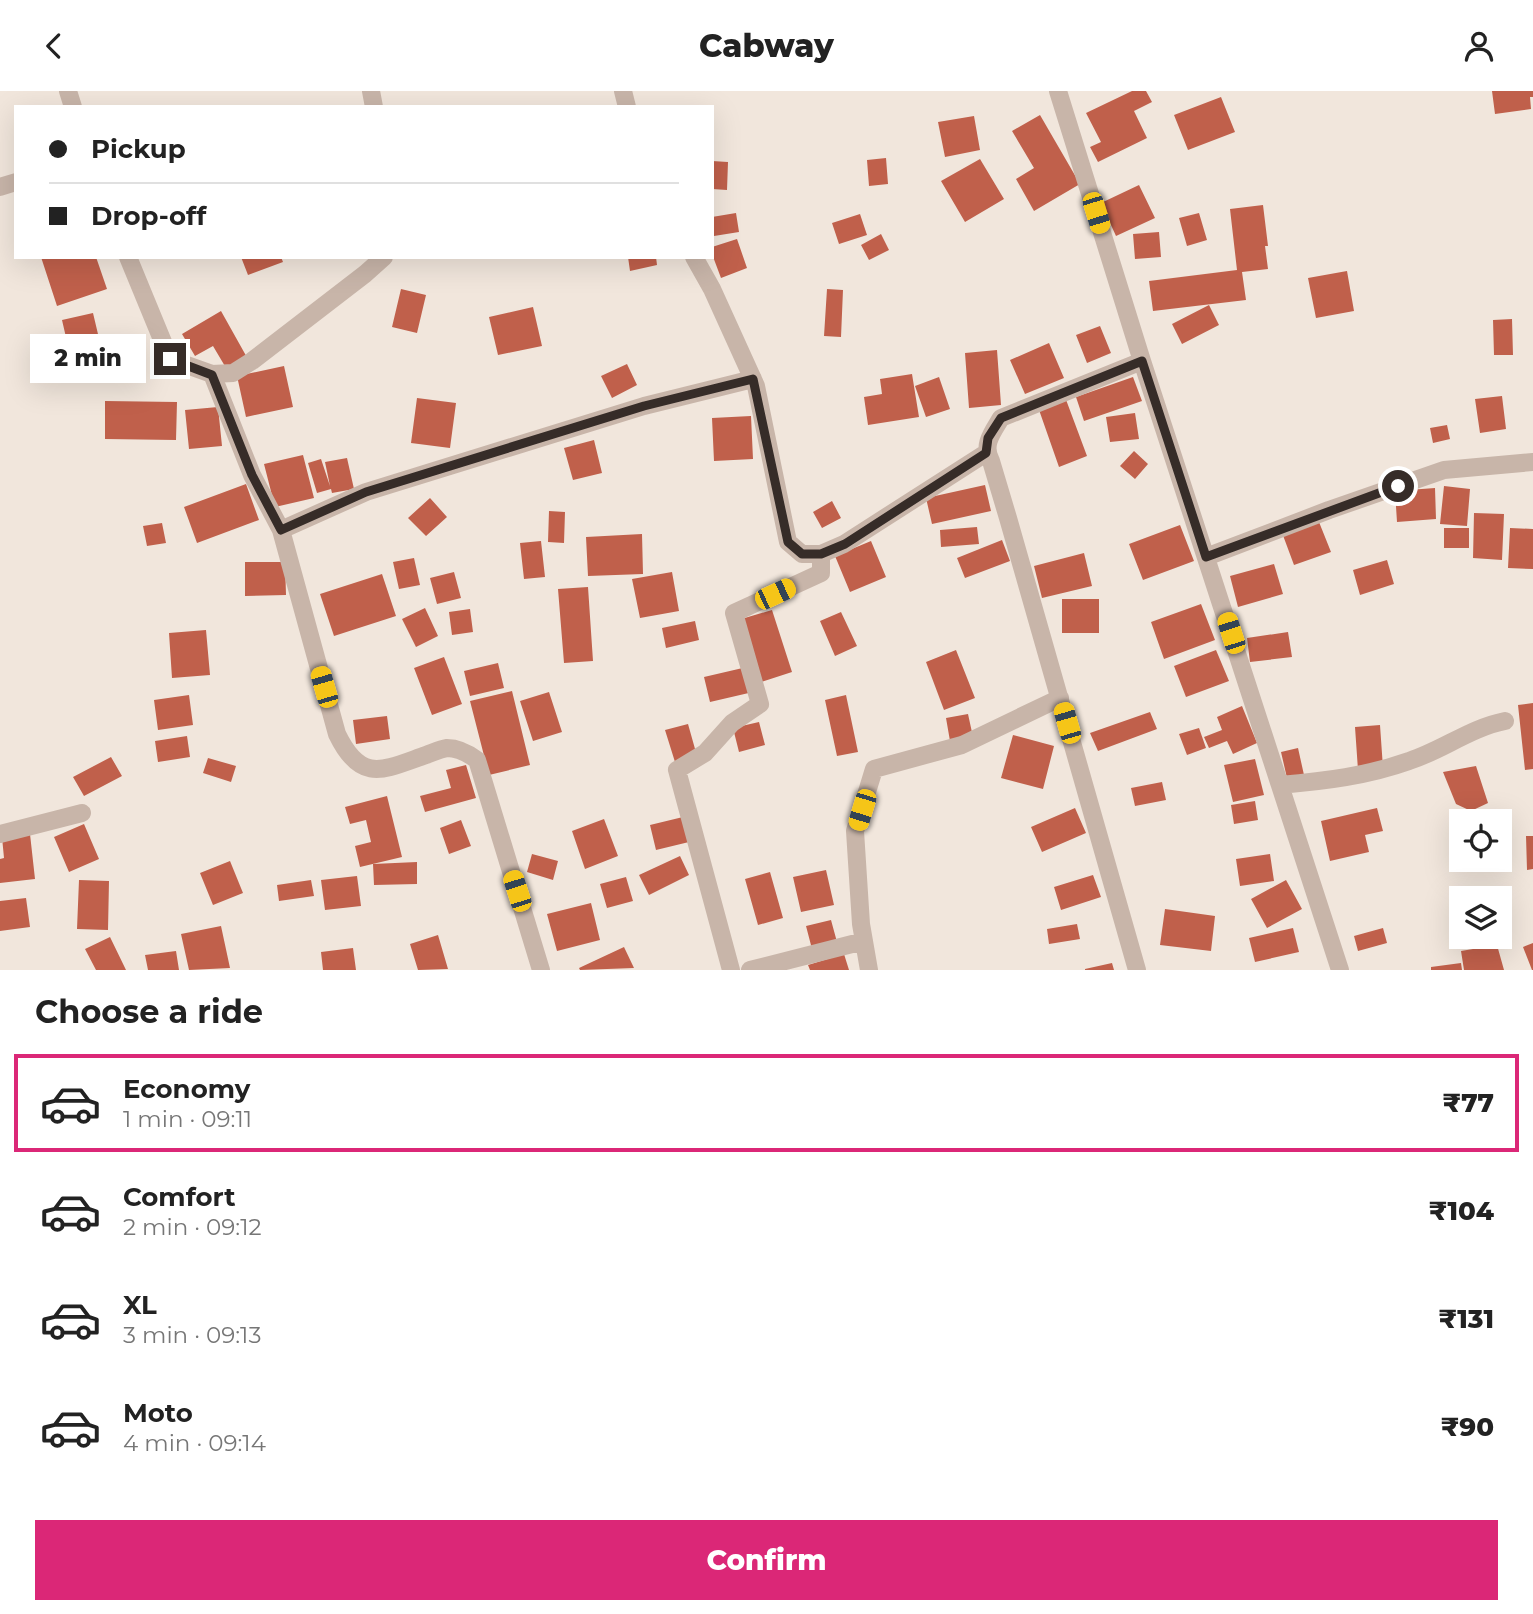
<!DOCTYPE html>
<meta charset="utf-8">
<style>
:root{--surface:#fff;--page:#f6f6f6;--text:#222;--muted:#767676;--line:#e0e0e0;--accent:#db2777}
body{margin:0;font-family:Montserrat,sans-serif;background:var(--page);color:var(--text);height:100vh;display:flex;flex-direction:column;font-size:26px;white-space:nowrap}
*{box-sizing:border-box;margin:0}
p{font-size:23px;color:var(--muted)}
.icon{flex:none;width:38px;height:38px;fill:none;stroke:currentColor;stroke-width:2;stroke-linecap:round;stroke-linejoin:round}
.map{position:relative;height:879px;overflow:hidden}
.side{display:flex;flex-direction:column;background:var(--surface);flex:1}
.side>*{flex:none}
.top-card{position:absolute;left:14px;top:14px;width:700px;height:154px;border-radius:0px;box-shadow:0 7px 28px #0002;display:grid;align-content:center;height:154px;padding:0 35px;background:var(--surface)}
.controls{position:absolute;left:1449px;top:718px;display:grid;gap:14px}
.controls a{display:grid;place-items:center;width:63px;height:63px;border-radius:0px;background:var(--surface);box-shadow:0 7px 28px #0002;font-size:35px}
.end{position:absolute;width:32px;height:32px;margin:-16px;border:9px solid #362c28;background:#fff;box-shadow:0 0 0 4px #fff}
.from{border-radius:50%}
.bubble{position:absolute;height:49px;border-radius:0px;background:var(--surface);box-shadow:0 7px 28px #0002;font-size:23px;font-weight:800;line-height:49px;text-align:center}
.car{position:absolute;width:21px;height:42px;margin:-21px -10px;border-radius:9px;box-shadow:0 0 5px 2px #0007;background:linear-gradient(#f5c518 24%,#345 0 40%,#f5c518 0 76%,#345 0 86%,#f5c518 0)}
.top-card b{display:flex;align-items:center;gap:24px;height:66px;font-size:26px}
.top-card b+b{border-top:2px solid var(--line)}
.top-card i{width:18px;height:18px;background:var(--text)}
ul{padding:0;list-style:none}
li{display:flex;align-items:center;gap:21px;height:98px;margin:0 14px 10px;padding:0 21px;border:4px solid transparent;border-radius:0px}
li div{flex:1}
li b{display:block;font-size:26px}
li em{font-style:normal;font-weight:800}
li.current{border-color:var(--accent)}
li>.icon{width:63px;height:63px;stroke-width:1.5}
h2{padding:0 35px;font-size:32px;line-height:84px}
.button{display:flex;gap:14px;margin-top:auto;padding:14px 35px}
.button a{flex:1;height:80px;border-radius:0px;background:var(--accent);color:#fff;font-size:28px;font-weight:800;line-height:80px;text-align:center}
header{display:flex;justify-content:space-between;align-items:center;height:91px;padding:0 35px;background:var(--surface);font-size:32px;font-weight:800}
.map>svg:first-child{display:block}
</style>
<header><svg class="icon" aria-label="back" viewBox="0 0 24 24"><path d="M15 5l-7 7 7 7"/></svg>Cabway<svg class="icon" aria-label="person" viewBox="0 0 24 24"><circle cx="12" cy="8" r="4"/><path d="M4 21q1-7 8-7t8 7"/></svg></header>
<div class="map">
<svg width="1533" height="879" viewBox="0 0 1533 879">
<rect width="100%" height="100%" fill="#f1e6dc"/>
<!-- building -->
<path fill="#c0604b" d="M1132,0H1146L1152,11L1134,20L1147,47L1098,71L1090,56L1101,51L1086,22Z
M1492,0H1533V6H1530L1531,18L1495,23Z
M1221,6L1235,41L1188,59L1174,24Z
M1040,24L1080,93L1034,120L1016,88L1034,77L1012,40Z
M974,25L980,59L945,66L938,31Z
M886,67L888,93L869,95L867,69Z
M980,68L1004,108L965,131L941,90Z
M712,70L728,71L727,99L712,98Z
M1139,94L1155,127L1116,145L1101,112Z
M1263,114L1268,155H1265L1268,178L1242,181L1246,209L1153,220L1149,190L1237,179L1230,118Z
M736,122L739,141L714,145L712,126Z
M1199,122L1207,149L1187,155L1179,127Z
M860,123L867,144L839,153L832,132Z
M1159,141L1161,166L1135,168L1133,143Z
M881,143L889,159L869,169L861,154Z
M737,148L747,177L721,187L712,163V156Z
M41,166H96L107,198L57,215Z
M241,166H281L283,171L248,184Z
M628,166H656L657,174L630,180Z
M1347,180L1354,220L1316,227L1308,187Z
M401,198L426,204L417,242L392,236Z
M827,198L843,199L841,246L824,245Z
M1209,214L1219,234L1182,253L1172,233Z
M533,216L542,255L498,264L489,226Z
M221,220L249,270L229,282L213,255L195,265L182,243Z
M93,222L102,260L71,268L62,229Z
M1512,228L1513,264H1494L1493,229Z
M1100,235L1111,262L1087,272L1076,244Z
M1049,252L1064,287L1025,303L1010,269Z
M997,259L1001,314L969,317L965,262Z
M627,273L637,294L612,307L601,285Z
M284,275L293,316L246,326L237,285Z
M912,283L919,326L868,334L864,306L882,303L880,288Z
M939,286L950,318L926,326L915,295Z
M1133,286L1142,310L1084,330L1076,306Z
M1502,305L1506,338L1480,342L1475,308Z
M1065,306L1087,365L1059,376L1038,316Z
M417,307L456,312L450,357L411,352Z
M105,310L177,311L176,349L105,348Z
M218,316L222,355L189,358L185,319Z
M1135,322L1139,348L1110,351L1106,326Z
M751,325L753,368L714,370L712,327Z
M1447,334L1450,348L1433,352L1430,337Z
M594,349L602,382L573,389L564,357Z
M1134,360L1148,373L1135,388L1120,375Z
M303,364L314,407L275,416L264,373Z
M347,367L354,398L332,402L331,398L317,402L308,372L321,368L330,395L325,371Z
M246,393L259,429L197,452L184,416Z
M985,394L991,420L932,433L926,407Z
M1444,395L1470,398L1467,435L1440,433Z
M1435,397L1436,428L1397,431L1395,400Z
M430,407L447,426L426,445L408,427Z
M832,410L841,427L822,437L813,421Z
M549,420L565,421L564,452L548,451Z
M1474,422L1504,423L1502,469L1473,467Z
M1317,426L1331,461L1294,474L1281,439Z
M162,432L166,452L147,455L143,435Z
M1180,434L1194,470L1143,489L1129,453Z
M977,436L979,453L941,456L940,439Z
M1444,437H1469V457H1444Z
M1510,437L1533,438V478L1508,477Z
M642,443L643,483L588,485L586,446Z
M1002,449L1010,470L965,487L957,467Z
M541,450L545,486L524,488L520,452Z
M871,450L886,486L850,501L835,465Z
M1084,462L1092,495L1042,507L1034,475Z
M414,467L420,494L399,498L393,471Z
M1387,469L1394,493L1360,504L1353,479Z
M245,471H285L286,504L245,505Z
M1274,473L1283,503L1238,516L1230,485Z
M454,481L461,507L437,513L430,487Z
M672,481L679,520L640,527L632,488Z
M382,483L396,525L334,545L320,503Z
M588,496L593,570L564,572L558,498Z
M1062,508H1099V542H1062Z
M1201,513L1215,549L1164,568L1151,531Z
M425,517L438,545L416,556L402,528Z
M470,518L473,541L452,544L449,521Z
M772,519L792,581L758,592L738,529Z
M841,521L857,555L835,565L820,530Z
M695,530L699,549L666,557L662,537Z
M206,539L210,584L172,587L169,542Z
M1288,541L1292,566L1250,571L1247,547Z
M956,559L975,607L944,619L926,571Z
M1216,559L1229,590L1186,606L1174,575Z
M444,566L462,613L432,624L414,577Z
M498,572L504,597L470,605L464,580Z
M747,576L753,601L710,611L704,586Z
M512,600L530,674L489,684L470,610Z
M549,601L562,641L533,650L520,610Z
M189,604L193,634L158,639L154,609Z
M846,604L858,661L837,665L825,609Z
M1533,612V678L1525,679L1518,614Z
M1242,615L1257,652L1233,663L1227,650L1209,657L1204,646L1222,639L1217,626Z
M1150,621L1157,638L1098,660L1090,642Z
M968,623L973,646L950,650L946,627Z
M387,625L390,648L356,653L353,629Z
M759,631L765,654L739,661L733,637Z
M688,633L697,665L675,671L665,639Z
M1380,634L1383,677L1358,679L1355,636Z
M1199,637L1206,657L1187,664L1179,643Z
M1013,644L1054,655L1043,698L1001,687Z
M187,645L190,666L158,671L155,650Z
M1298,657L1304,684L1287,687L1281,661Z
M111,666L122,685L84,705L73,686Z
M208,667L236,675L231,691L203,682Z
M1255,668L1264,704L1233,711L1224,674Z
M466,674L476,707L425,721L420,705L451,697L446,679Z
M1476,675L1488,712L1471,720L1456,713L1443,681Z
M1162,691L1166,709L1135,715L1131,697Z
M387,705L402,766L360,776L355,755L371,751L366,729L350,733L345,716Z
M1255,710L1258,729L1234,733L1231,714Z
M1075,717L1086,742L1042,761L1031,736Z
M1377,717L1383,740L1365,744L1369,761L1330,770L1321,730Z
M683,726L689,751L656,759L650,734Z
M604,728L618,765L585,778L572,740Z
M461,729L471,755L449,763L440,737Z
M84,733L99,768L69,781L54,746Z
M30,743L35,788L0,792V768L4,767L2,746Z
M1526,745H1533V778L1527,779Z
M532,763L558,770L553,789L527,781Z
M1270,763L1274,790L1240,795L1236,768Z
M680,765L689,784L649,804L639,784Z
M230,770L243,802L213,814L200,782Z
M417,771V793L374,794L373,773Z
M826,779L834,814L801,821L793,786Z
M770,781L783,827L758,834L745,788Z
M1093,784L1101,806L1061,819L1054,796Z
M357,785L361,815L325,819L321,789Z
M626,786L633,810L607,817L600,793Z
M79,789L109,790L108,839L77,838Z
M311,789L314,805L279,810L277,794Z
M1286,789L1302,818L1267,837L1251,808Z
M26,807L30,836L0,840V810Z
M591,812L600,849L557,860L547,823Z
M1165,818L1215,825L1211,860L1160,854Z
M831,829L837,851L812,858L806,835Z
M1077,833L1080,848L1049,853L1047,838Z
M221,835L230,877L189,879L181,843Z
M1293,837L1299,861L1255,871L1249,847Z
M1383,837L1387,852L1358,860L1354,845Z
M438,844L448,878L418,879L410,853Z
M110,846L126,879H96L85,858Z
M1533,852V879H1532L1523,856Z
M1497,854L1504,879H1464L1461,860Z
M624,856L634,877L580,879L579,877Z
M353,857L356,879H323L321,861Z
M176,860L179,879H148L145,864Z
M844,863L849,879H810L808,874Z
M1112,872L1114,879H1085V878Z
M1461,872L1462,879H1431V876Z"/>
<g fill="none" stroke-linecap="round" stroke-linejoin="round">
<!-- minor -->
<path stroke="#c8b5a9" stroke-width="18" d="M68,0L73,16
M371,0L374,16
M623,0L627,16
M1058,0L1142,270L1340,879
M0,96L16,91
M128,166L170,268L212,283L252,384L281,439L337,643C361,693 383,679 426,664C432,662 440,658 447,657C457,657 469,663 477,669L541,879
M694,166L712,198L756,295L788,451L802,463H821L844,453L986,362
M212,283L233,282L252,270L365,183L384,166
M281,439L366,401L644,315L753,288
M1206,466L1329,419L1444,379L1533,371
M1280,694C1325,690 1367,685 1409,670C1443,659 1470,637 1505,630
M0,743L82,722
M731,879L677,679L705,662L732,632L760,613L734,522L821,482V463
M750,879L864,850
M869,879L861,833L855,740L874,678L962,654L1060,607
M1137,879L1008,427L991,370C982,354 992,342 1001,327L1142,270"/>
</g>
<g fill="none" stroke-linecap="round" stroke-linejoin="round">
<!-- route -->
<path stroke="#362c28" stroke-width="9" d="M170,268L212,284L252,384L281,439L366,401L644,315L753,288L788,451L802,463H821L845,453L986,362L988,347L1001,327L1142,270L1206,466L1398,395"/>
</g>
</svg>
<div class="controls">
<a><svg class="icon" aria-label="locate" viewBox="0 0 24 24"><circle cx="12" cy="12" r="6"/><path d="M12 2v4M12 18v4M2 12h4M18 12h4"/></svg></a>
<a><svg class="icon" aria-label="layers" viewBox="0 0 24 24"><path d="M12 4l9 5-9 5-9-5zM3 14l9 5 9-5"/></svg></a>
</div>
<i class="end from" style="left:1398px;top:395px"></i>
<i class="end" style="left:170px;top:268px"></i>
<div class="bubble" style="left:30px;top:243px;width:116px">2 min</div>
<i class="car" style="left:1096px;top:122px;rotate:163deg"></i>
<i class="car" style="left:775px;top:503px;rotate:65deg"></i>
<i class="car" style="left:1231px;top:542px;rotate:342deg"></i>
<i class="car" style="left:324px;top:596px;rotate:344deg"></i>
<i class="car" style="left:1067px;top:632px;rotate:344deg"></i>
<i class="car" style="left:862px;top:719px;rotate:197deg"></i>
<i class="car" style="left:517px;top:800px;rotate:342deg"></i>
<div class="top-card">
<b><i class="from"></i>Pickup</b>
<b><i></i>Drop-off</b>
</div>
</div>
<section class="side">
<h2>Choose a ride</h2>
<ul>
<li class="current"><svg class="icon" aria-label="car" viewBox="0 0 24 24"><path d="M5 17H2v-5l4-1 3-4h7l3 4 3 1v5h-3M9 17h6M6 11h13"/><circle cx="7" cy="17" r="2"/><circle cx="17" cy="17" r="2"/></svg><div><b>Economy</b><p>1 min · 09:11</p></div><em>₹77</em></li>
<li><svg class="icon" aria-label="car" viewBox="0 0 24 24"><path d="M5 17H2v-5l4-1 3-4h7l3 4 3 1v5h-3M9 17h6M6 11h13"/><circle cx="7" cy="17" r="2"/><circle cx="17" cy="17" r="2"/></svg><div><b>Comfort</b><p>2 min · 09:12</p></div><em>₹104</em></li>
<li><svg class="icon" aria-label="car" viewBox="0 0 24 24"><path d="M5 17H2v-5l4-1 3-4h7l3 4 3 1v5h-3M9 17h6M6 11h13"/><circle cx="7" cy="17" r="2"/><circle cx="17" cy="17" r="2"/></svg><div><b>XL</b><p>3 min · 09:13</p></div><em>₹131</em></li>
<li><svg class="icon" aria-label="car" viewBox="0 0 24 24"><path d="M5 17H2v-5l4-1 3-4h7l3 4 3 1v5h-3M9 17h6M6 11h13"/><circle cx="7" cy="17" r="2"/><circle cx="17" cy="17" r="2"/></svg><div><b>Moto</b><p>4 min · 09:14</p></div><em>₹90</em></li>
</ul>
<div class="button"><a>Confirm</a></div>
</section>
